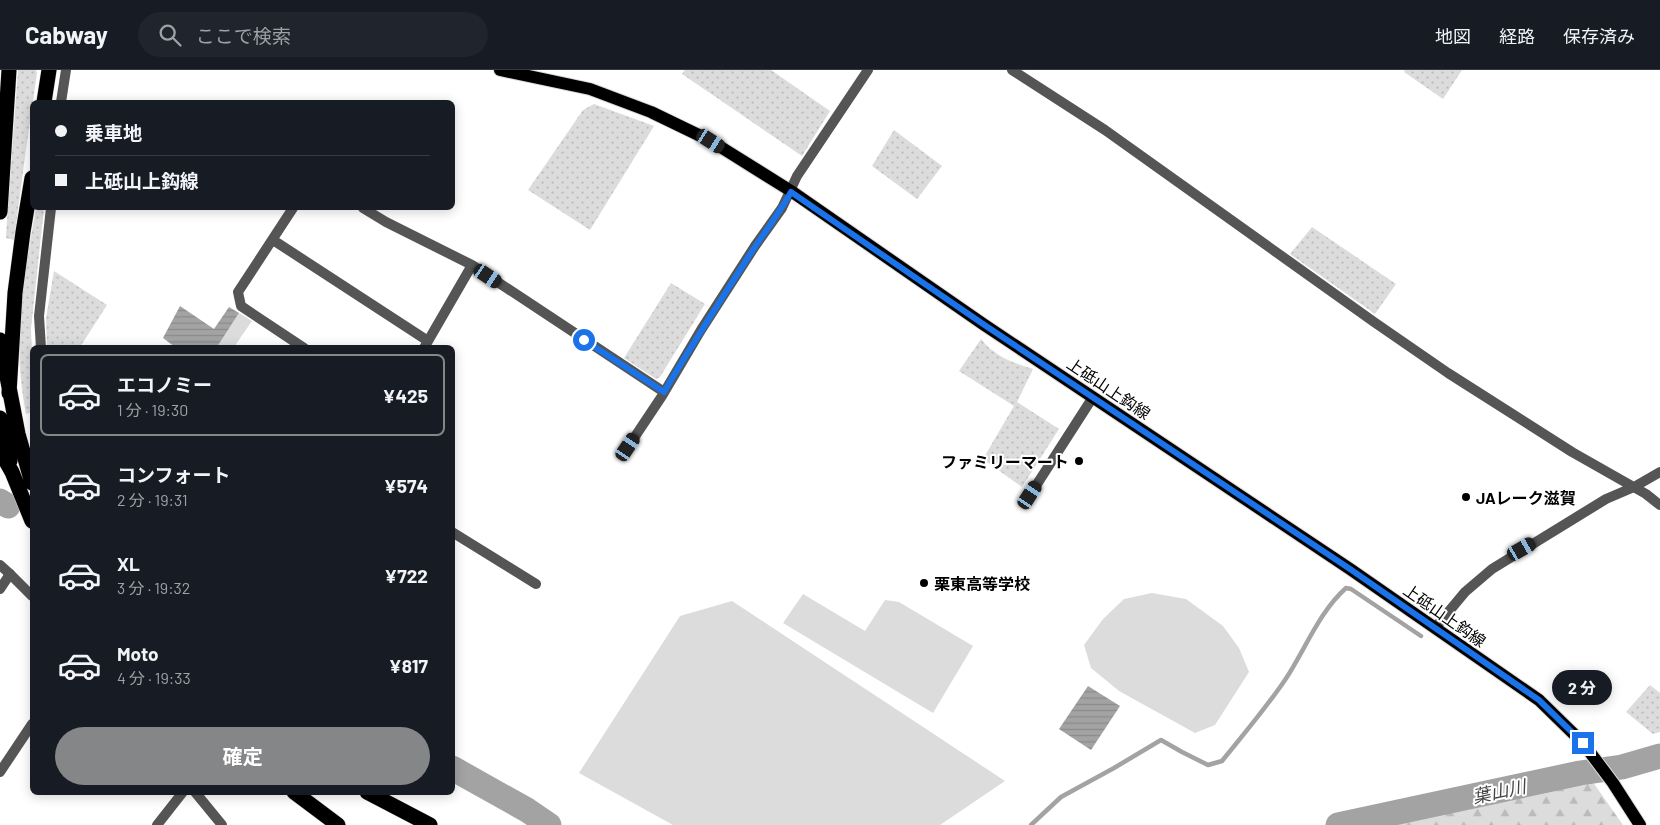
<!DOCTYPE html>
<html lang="ja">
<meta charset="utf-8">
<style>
:root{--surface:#171b24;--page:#20242c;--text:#f1f3f6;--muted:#9ea1a6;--line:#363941;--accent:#858687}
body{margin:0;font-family:Barlow,"Noto Sans JP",sans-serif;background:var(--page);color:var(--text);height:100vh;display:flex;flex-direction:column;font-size:19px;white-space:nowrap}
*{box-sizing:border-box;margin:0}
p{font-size:16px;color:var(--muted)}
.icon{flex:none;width:28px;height:28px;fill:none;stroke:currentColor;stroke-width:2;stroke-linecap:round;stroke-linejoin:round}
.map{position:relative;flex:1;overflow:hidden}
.side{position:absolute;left:30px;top:275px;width:425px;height:450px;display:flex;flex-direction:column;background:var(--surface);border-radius:8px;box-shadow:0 2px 12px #0003}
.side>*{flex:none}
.banner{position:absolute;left:30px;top:30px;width:425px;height:110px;border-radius:8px;box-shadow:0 2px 12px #0003;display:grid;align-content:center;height:110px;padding:0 25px;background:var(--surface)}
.end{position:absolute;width:22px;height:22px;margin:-11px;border:6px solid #1a73e8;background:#fff;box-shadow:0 0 0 2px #fff}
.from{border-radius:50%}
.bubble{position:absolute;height:35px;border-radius:18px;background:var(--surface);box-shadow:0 2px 12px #0003;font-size:16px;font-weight:700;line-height:35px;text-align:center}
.car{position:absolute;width:15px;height:30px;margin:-15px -8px;border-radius:6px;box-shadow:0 0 4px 1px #0007;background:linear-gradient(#222 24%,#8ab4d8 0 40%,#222 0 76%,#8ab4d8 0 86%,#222 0)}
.banner b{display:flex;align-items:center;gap:18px;height:48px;font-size:19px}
.banner b+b{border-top:1px solid var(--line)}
.banner i{width:12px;height:12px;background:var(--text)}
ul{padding:9px 0 0;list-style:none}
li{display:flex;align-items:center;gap:15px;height:82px;margin:0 10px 8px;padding:0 15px;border:2px solid transparent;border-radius:8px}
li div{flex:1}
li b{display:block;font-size:19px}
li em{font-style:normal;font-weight:700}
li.selected{border-color:var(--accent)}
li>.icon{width:45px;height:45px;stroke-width:1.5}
.action{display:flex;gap:10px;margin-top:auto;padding:10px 25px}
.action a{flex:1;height:58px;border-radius:30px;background:var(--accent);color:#fff;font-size:20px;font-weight:700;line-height:58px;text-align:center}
header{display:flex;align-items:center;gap:30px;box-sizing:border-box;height:70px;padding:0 25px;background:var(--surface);border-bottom:1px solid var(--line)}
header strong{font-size:24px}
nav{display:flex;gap:28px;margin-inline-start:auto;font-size:18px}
.search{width:350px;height:45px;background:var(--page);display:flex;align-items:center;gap:12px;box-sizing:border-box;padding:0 18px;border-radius:28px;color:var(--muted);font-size:19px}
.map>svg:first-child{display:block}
</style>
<header>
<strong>Cabway</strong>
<div class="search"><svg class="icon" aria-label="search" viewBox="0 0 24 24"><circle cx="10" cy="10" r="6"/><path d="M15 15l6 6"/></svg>ここで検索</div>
<nav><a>地図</a><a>経路</a><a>保存済み</a></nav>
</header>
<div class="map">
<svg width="1660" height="755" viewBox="0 0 1660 755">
<defs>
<pattern id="grass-dots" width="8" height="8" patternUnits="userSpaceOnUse" patternTransform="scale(1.25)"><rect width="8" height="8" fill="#dcdcdc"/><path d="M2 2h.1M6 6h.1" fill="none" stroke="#bbb" stroke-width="1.8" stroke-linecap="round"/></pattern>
<pattern id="forest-firs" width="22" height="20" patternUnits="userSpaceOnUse" patternTransform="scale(1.25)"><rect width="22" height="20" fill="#dcdcdc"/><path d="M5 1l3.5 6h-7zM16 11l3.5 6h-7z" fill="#bbb"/></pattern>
<pattern id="water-rules" width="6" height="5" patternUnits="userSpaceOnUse" patternTransform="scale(1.25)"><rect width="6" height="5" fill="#a3a3a3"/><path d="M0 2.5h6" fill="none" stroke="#8b8b8b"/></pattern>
</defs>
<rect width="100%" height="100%" fill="#fff"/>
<!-- grass -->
<path fill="url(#grass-dots)" d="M18,0H36L37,3L23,101L14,170L6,168V165Z
M685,0H771L830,41L802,86L682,4Z
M1405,0H1462L1443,29L1404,2Z
M594,34L654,56L590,160L528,120L583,40Z
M894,60L942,96L917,129L872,96Z
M36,138H44L31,259L32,282V342L26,344C24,333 22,321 21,310C15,252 26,194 36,138Z
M1312,157L1396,214L1375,244L1290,184Z
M54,201L107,235L80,277H47L46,248Z
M671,213L705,234L660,307L656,309L624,288Z
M981,269C994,286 1013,293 1033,299L1017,332L1059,359L1022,417L983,389L1014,336L959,301Z
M1650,615L1660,623V662L1653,664L1626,642Z"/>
<!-- forest -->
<path fill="url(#forest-firs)" d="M1590,708L1623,755H1381Z"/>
<!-- green -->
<path fill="#dcdcdc" d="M239,243L252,251L234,277H217Z
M1152,523L1186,529L1223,556L1239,578L1249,602L1215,655L1195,663L1119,621L1091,598L1084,575L1103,549L1124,529Z
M803,524L865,561L885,530L899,532L973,576L933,643L783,553Z
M732,531L1005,711L940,755H673L579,703L680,546Z"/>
<!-- water -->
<path fill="url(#water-rules)" d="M180,236L214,259L229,237L239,243L217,277H175L163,268Z
M1088,616L1120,636L1091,680L1059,659Z"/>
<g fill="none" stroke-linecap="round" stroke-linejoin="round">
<!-- stream -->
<path stroke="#a3a3a3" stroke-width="4.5" d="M1031,755L1061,727L1114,698L1161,670L1182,682L1208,695L1222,691C1243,665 1266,638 1285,610C1305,580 1319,542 1346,518L1351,519L1421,566"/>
<!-- river -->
<path stroke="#a3a3a3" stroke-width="25" d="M0,431L8,436
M452,698L527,740L549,755
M1338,755L1580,703L1622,697L1660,686"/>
<defs>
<path id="primary" d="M500,0L590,19L651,42L711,71L791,121L983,254L1350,499L1539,630L1583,673L1613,713L1640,755"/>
<path id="motorway" d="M44,32L49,0
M0,142L9,0
M0,270L18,364L32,413
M9,323L15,223L23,162L32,108
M0,348L6,368L10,391
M0,381L12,402L32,451
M294,722L338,755
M367,722L430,755"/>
</defs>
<!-- primary casing -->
<use href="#primary" stroke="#dbdbdb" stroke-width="14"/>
<!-- motorway casing -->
<use href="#motorway" stroke="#dbdbdb" stroke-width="16"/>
<!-- minor -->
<path stroke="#555" stroke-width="10" d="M1012,0L1105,60L1374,252L1448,303L1572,382L1646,424L1660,435
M61,32L66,0
M293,138L238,222L241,236L304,278
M363,138L386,152L472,195L664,322
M273,170L428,271
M41,278L39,246L51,138
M424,278L472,195
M628,377L662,326L701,260L755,176L782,138L797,106L868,0
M1030,425L1093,327
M452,462L536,514
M0,519L10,504L32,526
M1435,558L1465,522L1492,499L1606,429L1634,417L1660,402
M0,702L32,654
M195,722L222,755
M157,755L183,722"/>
<!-- tertiary -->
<path stroke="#555" stroke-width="10" d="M0,495L10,504"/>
<!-- primary -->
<use href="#primary" stroke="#000" stroke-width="12"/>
<!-- motorway -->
<use href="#motorway" stroke="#000" stroke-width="15"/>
</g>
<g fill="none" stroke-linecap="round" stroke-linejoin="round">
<!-- route -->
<path stroke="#1a73e8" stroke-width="6" d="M584,270L664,322C691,276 720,231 749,186C763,164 779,144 791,122L983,254L1350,499L1539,630L1583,673"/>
</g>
<!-- markers -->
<g fill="#000" stroke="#fff" stroke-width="2">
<circle cx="1079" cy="391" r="5"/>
<circle cx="1466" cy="427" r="5"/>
<circle cx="924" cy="513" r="5"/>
</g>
<g text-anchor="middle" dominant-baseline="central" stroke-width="4" stroke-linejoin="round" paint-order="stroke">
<!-- street labels -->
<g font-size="16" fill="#000" stroke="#fff">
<text transform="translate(1109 318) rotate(34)">上砥山上鈎線</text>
<text transform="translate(1445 545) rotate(35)">上砥山上鈎線</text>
</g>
<!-- poi labels -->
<g font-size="16" font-weight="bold" fill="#000" stroke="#fff" text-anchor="start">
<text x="1069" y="391" text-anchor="end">ファミリーマート</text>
<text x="1476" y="427">JAレーク滋賀</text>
<text x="934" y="513">栗東高等学校</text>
</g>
<!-- water labels -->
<g font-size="18" font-style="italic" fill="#444" stroke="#fff">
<text transform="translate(1499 721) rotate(-12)">葉山川</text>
</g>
</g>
</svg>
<i class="end from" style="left:584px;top:270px"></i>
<i class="end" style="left:1583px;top:673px"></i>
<div class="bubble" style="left:1552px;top:600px;width:60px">2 分</div>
<i class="car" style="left:711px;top:71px;rotate:123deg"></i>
<i class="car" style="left:488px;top:206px;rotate:124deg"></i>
<i class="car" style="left:628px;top:377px;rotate:34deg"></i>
<i class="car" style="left:1030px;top:425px;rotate:33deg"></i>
<i class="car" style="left:1522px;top:479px;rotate:60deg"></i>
<div class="banner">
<b><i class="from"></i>乗車地</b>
<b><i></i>上砥山上鈎線</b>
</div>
<section class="side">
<ul>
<li class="selected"><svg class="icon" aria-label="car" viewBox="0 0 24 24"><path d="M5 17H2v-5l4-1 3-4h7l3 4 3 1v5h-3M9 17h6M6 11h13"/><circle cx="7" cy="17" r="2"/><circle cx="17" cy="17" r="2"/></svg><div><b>エコノミー</b><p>1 分 · 19:30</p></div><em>¥425</em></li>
<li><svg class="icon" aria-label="car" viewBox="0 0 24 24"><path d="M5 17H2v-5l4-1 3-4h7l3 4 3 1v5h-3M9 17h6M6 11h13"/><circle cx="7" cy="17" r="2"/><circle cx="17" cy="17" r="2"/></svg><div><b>コンフォート</b><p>2 分 · 19:31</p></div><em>¥574</em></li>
<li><svg class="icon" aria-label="car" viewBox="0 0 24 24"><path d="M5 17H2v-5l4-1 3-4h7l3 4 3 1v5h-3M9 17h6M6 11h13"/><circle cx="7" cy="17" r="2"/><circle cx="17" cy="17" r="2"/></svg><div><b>XL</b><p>3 分 · 19:32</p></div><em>¥722</em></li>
<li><svg class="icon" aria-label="car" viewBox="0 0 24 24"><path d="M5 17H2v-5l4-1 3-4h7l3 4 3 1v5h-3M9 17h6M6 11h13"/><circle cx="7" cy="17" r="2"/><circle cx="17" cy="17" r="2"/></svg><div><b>Moto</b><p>4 分 · 19:33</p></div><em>¥817</em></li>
</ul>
<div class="action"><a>確定</a></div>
</section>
</div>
